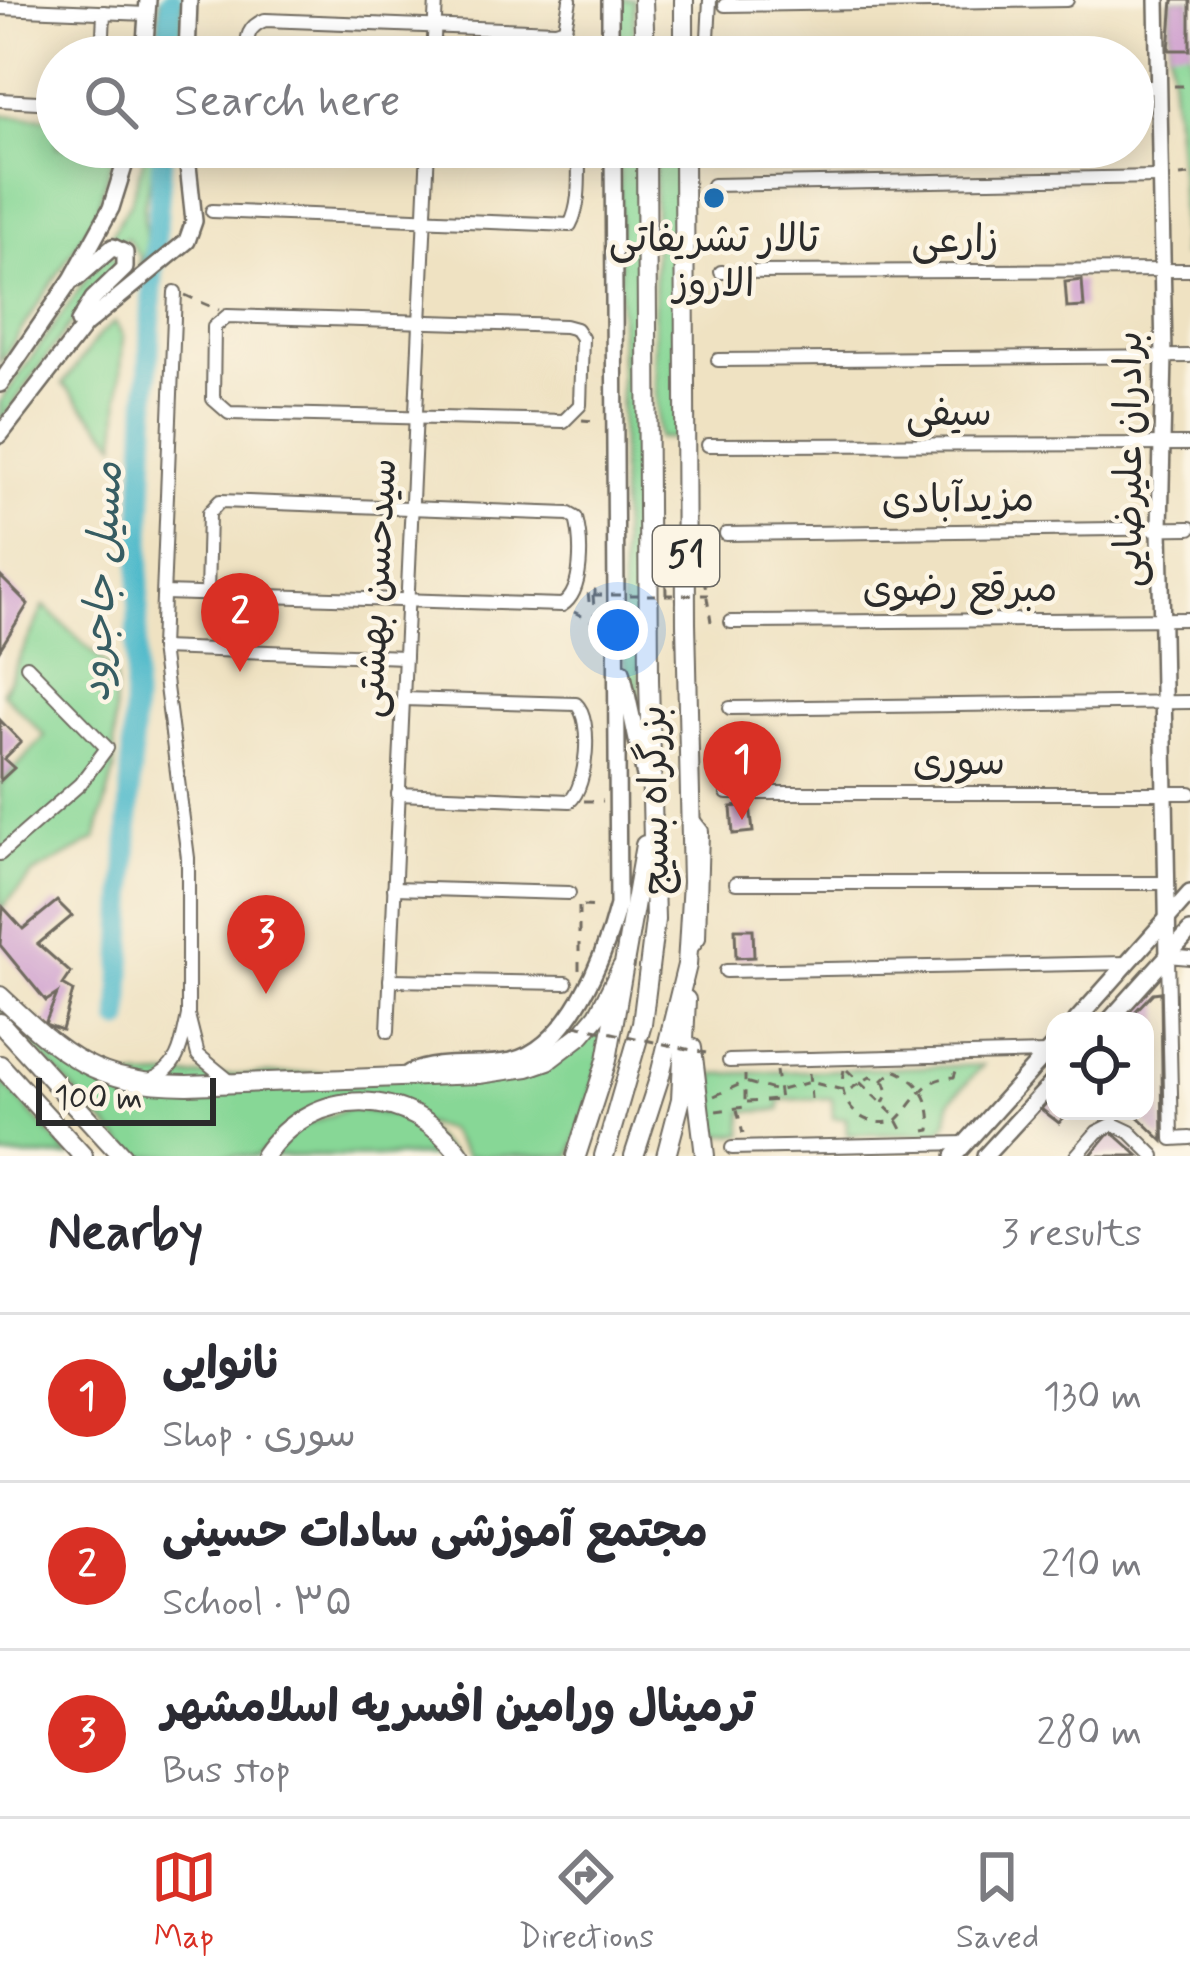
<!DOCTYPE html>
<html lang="en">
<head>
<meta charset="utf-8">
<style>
	body { margin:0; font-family:Mynerve,"Playpen Sans Arabic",sans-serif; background:#f7f7f7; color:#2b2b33 }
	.controls { position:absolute; right:36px; bottom:36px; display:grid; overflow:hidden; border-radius:24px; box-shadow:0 6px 30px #0003 }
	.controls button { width:108px; height:108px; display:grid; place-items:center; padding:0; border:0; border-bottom:3px solid #e1e1e2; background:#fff; color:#2b2b33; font:60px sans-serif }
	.scale { position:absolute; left:36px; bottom:30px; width:180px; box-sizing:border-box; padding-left:12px; border:6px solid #2b2b2b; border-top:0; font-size:33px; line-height:42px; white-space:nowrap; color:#2b2b2b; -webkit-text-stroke:9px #fcf5e5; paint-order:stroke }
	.you { position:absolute; left:618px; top:630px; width:42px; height:42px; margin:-30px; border:9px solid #fff; border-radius:50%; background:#1a73e8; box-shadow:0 0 0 18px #1a73e833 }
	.badge { display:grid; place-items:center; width:78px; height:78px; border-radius:50%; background:#d93025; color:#fff; font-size:39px; font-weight:700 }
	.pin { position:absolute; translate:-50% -99px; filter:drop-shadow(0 3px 6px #0008) }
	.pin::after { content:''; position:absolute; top:63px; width:42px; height:36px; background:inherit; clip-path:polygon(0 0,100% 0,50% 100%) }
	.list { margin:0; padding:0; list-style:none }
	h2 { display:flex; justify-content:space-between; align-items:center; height:156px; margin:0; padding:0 48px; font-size:51px }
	h2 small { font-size:39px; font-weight:400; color:#7c7c81 }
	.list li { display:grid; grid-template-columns:78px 1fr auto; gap:36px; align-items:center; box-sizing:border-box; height:168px; padding:0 48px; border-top:3px solid #e1e1e2 }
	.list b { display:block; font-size:45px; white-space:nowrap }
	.list p { margin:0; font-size:39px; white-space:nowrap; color:#7c7c81 }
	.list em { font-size:39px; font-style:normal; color:#7c7c81 }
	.icon { flex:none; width:66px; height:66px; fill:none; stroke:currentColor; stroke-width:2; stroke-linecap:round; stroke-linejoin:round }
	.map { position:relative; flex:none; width:1190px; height:1156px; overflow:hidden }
	.search { position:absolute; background:#fff; box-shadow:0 6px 30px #0003; left:36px; right:36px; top:36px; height:132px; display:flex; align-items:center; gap:30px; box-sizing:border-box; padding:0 42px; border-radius:66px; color:#7c7c81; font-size:45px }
	.sheet { height:660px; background:#fff }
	nav { display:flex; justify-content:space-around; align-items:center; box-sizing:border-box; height:168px; border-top:3px solid #e1e1e2; background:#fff; font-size:33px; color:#7c7c81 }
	nav a { display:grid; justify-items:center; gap:6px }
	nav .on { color:#d93025 }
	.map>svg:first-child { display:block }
	.green { fill:#87d796; stroke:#598160; stroke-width:3 }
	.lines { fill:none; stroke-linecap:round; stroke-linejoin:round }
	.river { stroke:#4db9ca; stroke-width:21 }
	.building { fill:#cd9dce }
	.minor-casing { stroke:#706b60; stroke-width:16 }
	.major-casing { stroke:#706b60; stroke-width:20 }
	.highway-casing { stroke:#706b60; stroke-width:22 }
	.path { stroke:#706b60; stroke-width:3; stroke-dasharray:9 9; stroke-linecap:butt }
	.minor { stroke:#fff; stroke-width:12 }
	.major { stroke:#fff; stroke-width:15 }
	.highway { stroke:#fff; stroke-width:18 }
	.path-bridge { stroke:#706b60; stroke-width:3; stroke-dasharray:9 9; stroke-linecap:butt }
	.poi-dot { fill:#1f6fb2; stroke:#fcf5e5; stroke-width:4.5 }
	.labels { text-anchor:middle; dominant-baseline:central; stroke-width:9; stroke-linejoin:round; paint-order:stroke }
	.shield { fill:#fcf5e5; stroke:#6a6863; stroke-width:3 }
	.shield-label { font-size:36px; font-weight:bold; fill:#2b2b2b }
	.poi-label { font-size:39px; fill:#2b2b2b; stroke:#fcf5e5 }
	.street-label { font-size:39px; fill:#2b2b2b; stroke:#fcf5e5 }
	.water-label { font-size:42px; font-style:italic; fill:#375d63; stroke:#fcf5e5 }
</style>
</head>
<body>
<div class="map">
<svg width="1190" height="1156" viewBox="0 0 1190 1156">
	<rect width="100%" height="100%" fill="#fcf5e5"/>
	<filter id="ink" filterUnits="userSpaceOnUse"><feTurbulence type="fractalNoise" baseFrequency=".00833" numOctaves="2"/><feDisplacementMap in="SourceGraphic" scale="24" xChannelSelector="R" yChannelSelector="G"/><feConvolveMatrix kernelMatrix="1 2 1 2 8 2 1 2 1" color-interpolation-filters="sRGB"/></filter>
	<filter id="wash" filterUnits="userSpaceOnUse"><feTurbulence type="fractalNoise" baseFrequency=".004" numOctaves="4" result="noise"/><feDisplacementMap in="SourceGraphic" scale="48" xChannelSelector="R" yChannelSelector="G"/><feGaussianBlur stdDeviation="2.7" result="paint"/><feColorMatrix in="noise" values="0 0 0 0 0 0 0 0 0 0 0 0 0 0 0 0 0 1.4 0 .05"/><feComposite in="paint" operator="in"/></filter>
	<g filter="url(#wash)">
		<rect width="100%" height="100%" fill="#efe2c2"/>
		<g class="green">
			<polygon points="160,0 183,0 184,57 157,57"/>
			<polygon points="616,0 634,0 635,57 619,57"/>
			<polygon points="1171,0 1190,0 1190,255 1182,255 1180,176 1169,50"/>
			<polygon points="0,115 57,119 57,147 116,147 94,218 0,363"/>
			<path d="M147,147H157C155,168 146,187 144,208C143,231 153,247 138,268L140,257L127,238L106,244L131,201Z"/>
			<polygon points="619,147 637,147 640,734 622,652"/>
			<polygon points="655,147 676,147 678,438 658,438 654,355"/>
			<polygon points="110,254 120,263 84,305 0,422 0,403 91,272"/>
			<polygon points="115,322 123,336 117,443 63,384 100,334"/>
			<polygon points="44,606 115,673 114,771 96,839 33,874 0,910 0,785 45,736 3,693"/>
			<polygon points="616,991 592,1094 571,1156 467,1156 447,1130 336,1098 256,1156 135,1156 0,1010 0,1005 100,1079 546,1066"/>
			<polygon points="983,1065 950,1101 947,1123 939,1133 847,1135 846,1118 833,1118 832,1098 780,1100 780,1110 743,1112 743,1134 717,1135 714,1074"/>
			<polygon points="0,1079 70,1156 0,1156"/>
			<polygon points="349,1108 412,1118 453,1156 271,1156 296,1129"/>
		</g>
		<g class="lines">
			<g class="river">
				<polyline points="169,57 171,0"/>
				<polyline points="120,1020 152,292 163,147"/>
			</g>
		</g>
		<g id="blocks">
			<g class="building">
				<polygon points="1173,0 1190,0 1190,50 1169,50"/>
				<polygon points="1082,280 1084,307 1067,308 1065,282"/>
				<polygon points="0,576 28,604 0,649"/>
				<polygon points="0,720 21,742 4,759 14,768 0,781"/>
				<polygon points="750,805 753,832 733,834 731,807"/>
				<polygon points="57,901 72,916 38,944 71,973 63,985 73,991 62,1030 45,1024 57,994 46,1001 0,945 3,907 23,929"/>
				<polygon points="735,929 753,929 754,957 736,958"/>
				<polygon points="1161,992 1163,1141 1132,1111 1145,1111 1145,1021 1126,1021 1153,993"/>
				<polygon points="1055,1093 1055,1111 1069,1111 1059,1123 1041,1109"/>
				<polygon points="1111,1131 1139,1156 1090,1156"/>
			</g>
		</g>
	</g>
	<g filter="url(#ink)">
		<use href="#blocks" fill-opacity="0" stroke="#706b60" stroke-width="3"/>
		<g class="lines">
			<g class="minor-casing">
				<g id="minor">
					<polyline points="725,5 1067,0"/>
					<polyline points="0,8 147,14"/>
					<polyline points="102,57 104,12"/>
					<path d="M246,57C247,39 246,27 265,20L556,31L565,28L570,0"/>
					<polyline points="433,57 436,0"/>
					<polyline points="707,57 710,0"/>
					<polyline points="1133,87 1160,87"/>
					<polyline points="0,100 57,103"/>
					<polyline points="713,185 1159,177"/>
					<path d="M212,211L570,225C582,203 578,172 579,147"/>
					<polyline points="721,272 1190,270"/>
					<polyline points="175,292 161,648 188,858 188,1015"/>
					<polygon points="227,316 565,326 576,329 582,338 580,405 564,421 229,413 213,399 214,327"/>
					<polyline points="718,360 1190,356"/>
					<polyline points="708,445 1190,444"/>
					<polyline points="726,534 1190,528"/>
					<path d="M164,593L562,605C584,592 582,541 576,518L569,514L220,501L209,513L207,594"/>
					<polyline points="731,622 1190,619"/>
					<polyline points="161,648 405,657"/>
					<polyline points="730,708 1190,702"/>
					<polyline points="727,793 1190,793"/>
					<path d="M398,794L570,801C587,786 593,719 576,704L403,699"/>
					<polyline points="0,854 80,784 107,748 27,666"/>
					<polyline points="736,883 1166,883"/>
					<polyline points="394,888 569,893"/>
					<polyline points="689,951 699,938 702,831 691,817"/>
					<polyline points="1190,958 1168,956 1172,1139 1190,1138"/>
					<polyline points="726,971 1128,963"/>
					<polyline points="390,980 566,983"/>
					<polyline points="388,1031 428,147"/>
					<polyline points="729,1061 1047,1053"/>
					<path d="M150,1080C180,1069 182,1043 188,1015L198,1055L232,1083"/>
					<polyline points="732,1148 966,1143"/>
					<polyline points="1076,1156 1097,1132 1113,1124 1130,1132 1154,1156"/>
				</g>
			</g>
			<g class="major-casing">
				<g id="major">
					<polyline points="610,0 610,57"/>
					<polyline points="1157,0 1164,356 1160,528 1168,956"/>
					<polyline points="144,57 148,0"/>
					<polyline points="187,57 189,0"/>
					<polyline points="76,279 113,247 125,253 125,268 93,299 79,322"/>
					<polyline points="0,384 72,279 111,208 130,147"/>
					<polyline points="0,435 85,325 187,241 194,221 186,147"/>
					<polyline points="622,671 645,777"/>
					<polyline points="1076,1021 1190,893"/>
					<polyline points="1109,1021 1190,931"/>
					<path d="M409,1073C442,1059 476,1068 511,1061C569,1048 605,956 618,905L613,147"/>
					<polyline points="954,1156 1055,1044"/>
					<polyline points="985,1156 1055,1080"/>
				</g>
			</g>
			<g class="highway-casing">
				<g id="highway">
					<polyline points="643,0 645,57"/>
					<polyline points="684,0 684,57"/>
					<path d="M0,996C64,1056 95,1084 187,1085L479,1074L528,1067L548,1060L582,1034L598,1015L622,967"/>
					<polyline points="0,1023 122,1156"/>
					<polyline points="692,1048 705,1156"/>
					<polyline points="0,1065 83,1156"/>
					<path d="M264,1156C313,1083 412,1086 461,1156"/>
					<polyline points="576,1156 607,1060 645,845"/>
					<polyline points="604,1156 642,1024 655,920 649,679 646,147"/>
					<polyline points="634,1156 659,1079 687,965 692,882 686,623 684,147"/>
					<polyline points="666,1156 681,1099 686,1000"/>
				</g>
			</g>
			<g class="path">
				<polyline points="1174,86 1190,86"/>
				<polyline points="1180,176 1190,175"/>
				<polyline points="185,295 219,310"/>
				<polyline points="582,420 595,421"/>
				<polyline points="665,549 666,595"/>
				<polyline points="704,579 711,622"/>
				<polyline points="593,595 595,623"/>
				<polyline points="589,602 588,590 595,590 595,594"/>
				<polyline points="574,612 595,623 603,621"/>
				<polyline points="584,801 603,801"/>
				<polyline points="583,906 599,907"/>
				<polyline points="579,970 579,902"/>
				<path d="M844,1070C835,1105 864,1131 897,1120C918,1100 921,1078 954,1077L958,1065"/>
				<polyline points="847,1070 895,1116 904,1133"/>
				<polyline points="809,1073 811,1099"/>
				<path d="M882,1081L894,1070C921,1080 933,1102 930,1130L925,1131"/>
				<polyline points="714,1096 745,1082 777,1091 810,1082 847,1091 870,1077 885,1083 888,1092 883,1103"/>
				<polyline points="747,1102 780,1100 776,1071"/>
				<polyline points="737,1110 743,1134"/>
				<polyline points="716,1111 745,1107 745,1075"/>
			</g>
			<use href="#minor" class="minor"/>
			<use href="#major" class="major"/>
			<use href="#highway" class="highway"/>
			<g class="path-bridge">
				<polyline points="593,595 708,595"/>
				<polyline points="575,1025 706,1053"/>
			</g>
		</g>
	</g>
	<circle class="poi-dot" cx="714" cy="198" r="12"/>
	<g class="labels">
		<rect class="shield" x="653" y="526" width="66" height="60" rx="9"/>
		<g class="shield-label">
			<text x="686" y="556">51</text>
		</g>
		<g class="poi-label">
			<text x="714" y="240">تالار تشریفاتی<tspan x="714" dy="45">الاروز</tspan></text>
		</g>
		<g class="street-label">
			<text x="955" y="241">زارعی</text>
			<text x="949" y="414">سیفی</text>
			<text transform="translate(1130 459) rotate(-90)">برادران علیرضایی</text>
			<text transform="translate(958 501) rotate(-1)">مزیدآبادی</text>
			<text transform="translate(378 588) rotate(-87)">سیدحسن بهشتی</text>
			<text x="960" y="590">مبرقع رضوی</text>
			<text x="959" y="763">سوری</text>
			<text transform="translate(656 800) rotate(-91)">بزرگراه بسیج</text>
		</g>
		<g class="water-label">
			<text transform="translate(103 582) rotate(-87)">مسیل جاجرود</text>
		</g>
	</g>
</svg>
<div class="controls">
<button><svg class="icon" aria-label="locate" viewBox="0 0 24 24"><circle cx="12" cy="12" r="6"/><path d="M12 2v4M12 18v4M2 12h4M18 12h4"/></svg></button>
</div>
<div class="scale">100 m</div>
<div class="you"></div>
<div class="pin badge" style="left:742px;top:820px">1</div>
<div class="pin badge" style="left:240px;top:672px">2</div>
<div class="pin badge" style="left:266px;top:994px">3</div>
<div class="search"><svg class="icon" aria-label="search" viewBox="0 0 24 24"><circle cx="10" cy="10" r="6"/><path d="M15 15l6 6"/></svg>Search here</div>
</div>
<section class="sheet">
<h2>Nearby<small>3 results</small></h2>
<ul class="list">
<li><span class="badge">1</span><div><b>نانوایی</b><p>Shop · سوری</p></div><em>130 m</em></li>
<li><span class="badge">2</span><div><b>مجتمع آموزشی سادات حسینی</b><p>School · ۳۵</p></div><em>210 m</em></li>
<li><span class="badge">3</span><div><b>ترمینال ورامین افسریه اسلامشهر</b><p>Bus stop</p></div><em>280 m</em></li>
</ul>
</section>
<nav>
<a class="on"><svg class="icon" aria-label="map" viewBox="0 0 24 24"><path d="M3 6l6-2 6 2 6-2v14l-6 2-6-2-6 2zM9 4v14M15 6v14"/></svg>Map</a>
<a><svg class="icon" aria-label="directions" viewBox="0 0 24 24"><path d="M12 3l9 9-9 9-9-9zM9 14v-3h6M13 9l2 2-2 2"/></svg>Directions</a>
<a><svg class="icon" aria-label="saved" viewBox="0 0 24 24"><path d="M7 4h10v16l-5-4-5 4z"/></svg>Saved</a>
</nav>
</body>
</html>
